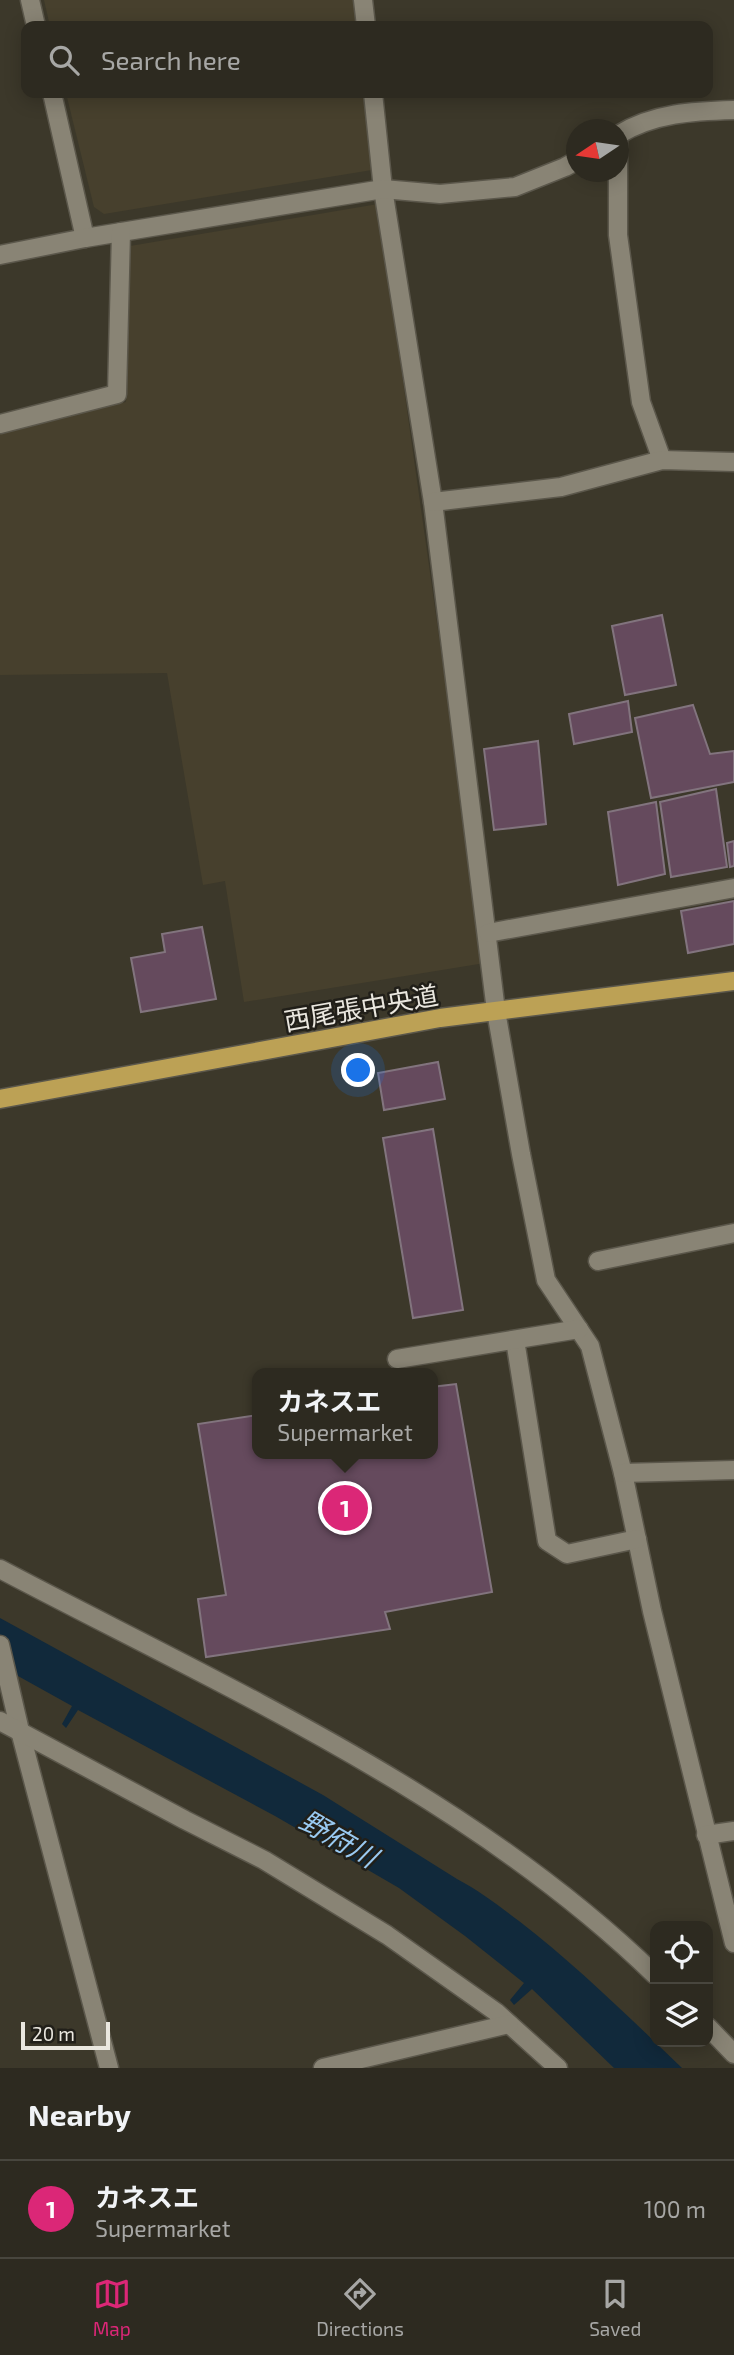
<!DOCTYPE html>
<html lang="en">
<head>
<meta charset="utf-8">
<style>
	body { margin:0; font-family:"Exo 2","Noto Sans JP",sans-serif; background:#353229; color:#f1f3f6 }
	.controls { position:absolute; right:21px; bottom:21px; display:grid; overflow:hidden; border-radius:14px; box-shadow:0 4px 18px #0003 }
	.controls button { width:63px; height:63px; display:grid; place-items:center; padding:0; border:0; border-bottom:2px solid #48463e; background:#2d2a20; color:#f1f3f6; font:35px sans-serif }
	.compass { position:absolute; left:566px; top:119px; width:63px; height:63px; border-radius:50%; background:#2d2a20; box-shadow:0 4px 18px #0003; rotate:257deg }
	.scale { position:absolute; left:21px; bottom:18px; width:89px; box-sizing:border-box; padding-left:7px; border:4px solid #eae7df; border-top:0; font-size:19px; line-height:24px; white-space:nowrap; color:#eae7df; -webkit-text-stroke:5px #211f19; paint-order:stroke }
	.you { position:absolute; left:359px; top:1071px; width:24px; height:24px; margin:-18px; border:5px solid #fff; border-radius:50%; background:#1a73e8; box-shadow:0 0 0 10px #1a73e833 }
	.badge { display:grid; place-items:center; width:46px; height:46px; border-radius:50%; background:#db2777; color:#fff; font-size:23px; font-weight:700 }
	.pin { position:absolute; translate:-50% -50%; border:4px solid #fff; box-shadow:0 2px 7px #0006 }
	.popup { position:absolute; left:252px; top:1368px; width:186px; height:91px; box-sizing:border-box; display:grid; place-content:center; border-radius:14px; background:#2d2a20; filter:drop-shadow(0 2px 5px #0005); font-size:23px; white-space:nowrap; color:#a7a7a5 }
	.popup b { font-size:26px; color:#f1f3f6 }
	.popup::after { content:''; position:absolute; left:50%; top:100%; margin-left:-14px; border:14px solid transparent; border-top-color:#2d2a20 }
	.list { margin:0; padding:0; list-style:none }
	h2 { display:flex; justify-content:space-between; align-items:center; height:91px; margin:0; padding:0 28px; font-size:30px }
	h2 small { font-size:23px; font-weight:400; color:#a7a7a5 }
	.list li { display:grid; grid-template-columns:46px 1fr auto; gap:21px; align-items:center; box-sizing:border-box; height:98px; padding:0 28px; border-top:2px solid #48463e }
	.list b { display:block; font-size:26px; white-space:nowrap }
	.list p { margin:0; font-size:23px; white-space:nowrap; color:#a7a7a5 }
	.list em { font-size:23px; font-style:normal; color:#a7a7a5 }
	.icon { flex:none; width:38px; height:38px; fill:none; stroke:currentColor; stroke-width:2; stroke-linecap:round; stroke-linejoin:round }
	.map { position:relative; flex:none; width:734px; height:2068px; overflow:hidden }
	.search { position:absolute; background:#2d2a20; box-shadow:0 4px 18px #0003; left:21px; right:21px; top:21px; height:77px; display:flex; align-items:center; gap:18px; box-sizing:border-box; padding:0 24px; border-radius:14px; color:#a7a7a5; font-size:26px }
	.sheet { height:189px; background:#2d2a20 }
	nav { display:flex; justify-content:space-around; align-items:center; box-sizing:border-box; height:98px; border-top:2px solid #48463e; background:#2d2a20; font-size:19px; color:#a7a7a5 }
	nav a { display:grid; justify-items:center; gap:4px }
	nav .on { color:#db2777 }
	.map>svg:first-child { display:block }
	.built { fill:#47402d }
	.water { fill:#11293b }
	.building { fill:#654a5d; stroke:#82747e; stroke-width:2 }
	.lines { fill:none; stroke-linecap:round; stroke-linejoin:round }
	.minor-casing { stroke:#5b574b; stroke-width:21 }
	.major-casing { stroke:#5b574b; stroke-width:21 }
	.minor { stroke:#898475; stroke-width:18 }
	.major { stroke:#bca155; stroke-width:18 }
	.labels { text-anchor:middle; dominant-baseline:central; stroke-width:5; stroke-linejoin:round; paint-order:stroke }
	.street-label { font-size:26px; fill:#eae7df; stroke:#211f19 }
	.water-label { font-size:28px; font-style:italic; fill:#99c9f1; stroke:#211f19 }
</style>
</head>
<body>
<div class="map">
<svg width="734" height="2068" viewBox="0 0 734 2068">
	<rect width="100%" height="100%" fill="#3c382a"/>
	<g class="built">
		<polygon points="44,0 355,0 357,26 50,26"/>
		<polygon points="66,93 364,93 372,170 104,214 94,207"/>
		<polygon points="378,204 485,963 244,1002 225,881 203,885 167,673 0,675 0,430 126,402 130,246"/>
	</g>
	<path class="water" d="M0,1618L323,1795L457,1879C480,1891 499,1906 519,1921C577,1966 629,2017 682,2068H614L532,1989L514,2005L510,2000L524,1983L465,1936L399,1888L275,1816L78,1710L66,1728L62,1724L72,1706L0,1666Z"/>
	<g class="building">
		<polygon points="662,615 676,685 625,695 612,626"/>
		<polygon points="628,701 632,732 574,744 569,714"/>
		<polygon points="693,705 710,754 734,751 734,782 651,798 635,718"/>
		<polygon points="538,741 546,824 494,830 484,749"/>
		<polygon points="716,789 727,867 671,877 660,802"/>
		<polygon points="656,802 665,874 618,885 608,812"/>
		<polygon points="734,841 734,866 730,867 727,843"/>
		<polygon points="734,901 734,944 688,953 681,911"/>
		<polygon points="202,927 216,999 141,1012 131,958 165,952 162,934"/>
		<polygon points="438,1062 445,1099 384,1110 378,1073"/>
		<polygon points="433,1129 463,1310 413,1318 383,1138"/>
		<polygon points="456,1384 492,1592 385,1612 390,1629 206,1657 198,1599 226,1595 198,1424 258,1415 258,1454 432,1454 432,1387"/>
	</g>
	<g class="lines">
		<g class="minor-casing">
			<g id="minor">
				<polyline points="30,0 36,26"/>
				<polyline points="363,0 366,26"/>
				<polyline points="52,93 85,238"/>
				<polyline points="373,93 383,189 433,502 496,1011 521,1154 546,1280 590,1346 623,1473 652,1611 734,1943"/>
				<path d="M618,135C653,113 694,111 734,110"/>
				<polyline points="618,137 618,235 641,402 662,460"/>
				<polyline points="0,255 85,238 383,189 440,194 515,187 565,167 576,161"/>
				<polyline points="0,424 117,394 121,232"/>
				<polyline points="433,502 561,487 662,460 734,462"/>
				<polyline points="488,933 734,888"/>
				<polyline points="598,1261 734,1233"/>
				<polyline points="515,1340 547,1541 567,1554 637,1539"/>
				<polyline points="397,1359 579,1329"/>
				<polyline points="623,1473 734,1470"/>
				<path d="M0,1569C226,1688 470,1795 655,1975"/>
				<polyline points="0,1645 20,1731 109,2068"/>
				<polyline points="0,1721 185,1820 264,1860 387,1935 496,2012 558,2068"/>
				<polyline points="706,1835 734,1831"/>
				<polyline points="708,2027 734,2054"/>
				<polyline points="323,2068 509,2024"/>
			</g>
		</g>
		<g class="major-casing">
			<polyline id="major" points="0,1099 440,1018 734,981"/>
		</g>
		<use href="#minor" class="minor"/>
		<use href="#major" class="major"/>
	</g>
	<g class="labels">
		<g class="street-label">
			<text transform="translate(361 1007) rotate(-10)">西尾張中央道</text>
		</g>
		<g class="water-label">
			<text transform="translate(339 1838) rotate(30)">野府川</text>
		</g>
	</g>
</svg>
<div class="controls">
<button><svg class="icon" aria-label="locate" viewBox="0 0 24 24"><circle cx="12" cy="12" r="6"/><path d="M12 2v4M12 18v4M2 12h4M18 12h4"/></svg></button>
<button><svg class="icon" aria-label="layers" viewBox="0 0 24 24"><path d="M12 4l9 5-9 5-9-5zM3 14l9 5 9-5"/></svg></button>
</div>
<svg class="compass" viewBox="-18 -18 36 36"><path d="M0-13l5 13h-10z" fill="#e53935"/><path d="M0 13l5-13h-10z" fill="#a7a7a5"/></svg>
<div class="scale">20 m</div>
<div class="you"></div>
<div class="pin badge" style="left:345px;top:1508px">1</div>
<div class="popup"><b>カネスエ</b>Supermarket</div>
<div class="search"><svg class="icon" aria-label="search" viewBox="0 0 24 24"><circle cx="10" cy="10" r="6"/><path d="M15 15l6 6"/></svg>Search here</div>
</div>
<section class="sheet">
<h2>Nearby<small></small></h2>
<ul class="list">
<li><span class="badge">1</span><div><b>カネスエ</b><p>Supermarket</p></div><em>100 m</em></li>
</ul>
</section>
<nav>
<a class="on"><svg class="icon" aria-label="map" viewBox="0 0 24 24"><path d="M3 6l6-2 6 2 6-2v14l-6 2-6-2-6 2zM9 4v14M15 6v14"/></svg>Map</a>
<a><svg class="icon" aria-label="directions" viewBox="0 0 24 24"><path d="M12 3l9 9-9 9-9-9zM9 14v-3h6M13 9l2 2-2 2"/></svg>Directions</a>
<a><svg class="icon" aria-label="saved" viewBox="0 0 24 24"><path d="M7 4h10v16l-5-4-5 4z"/></svg>Saved</a>
</nav>
</body>
</html>
